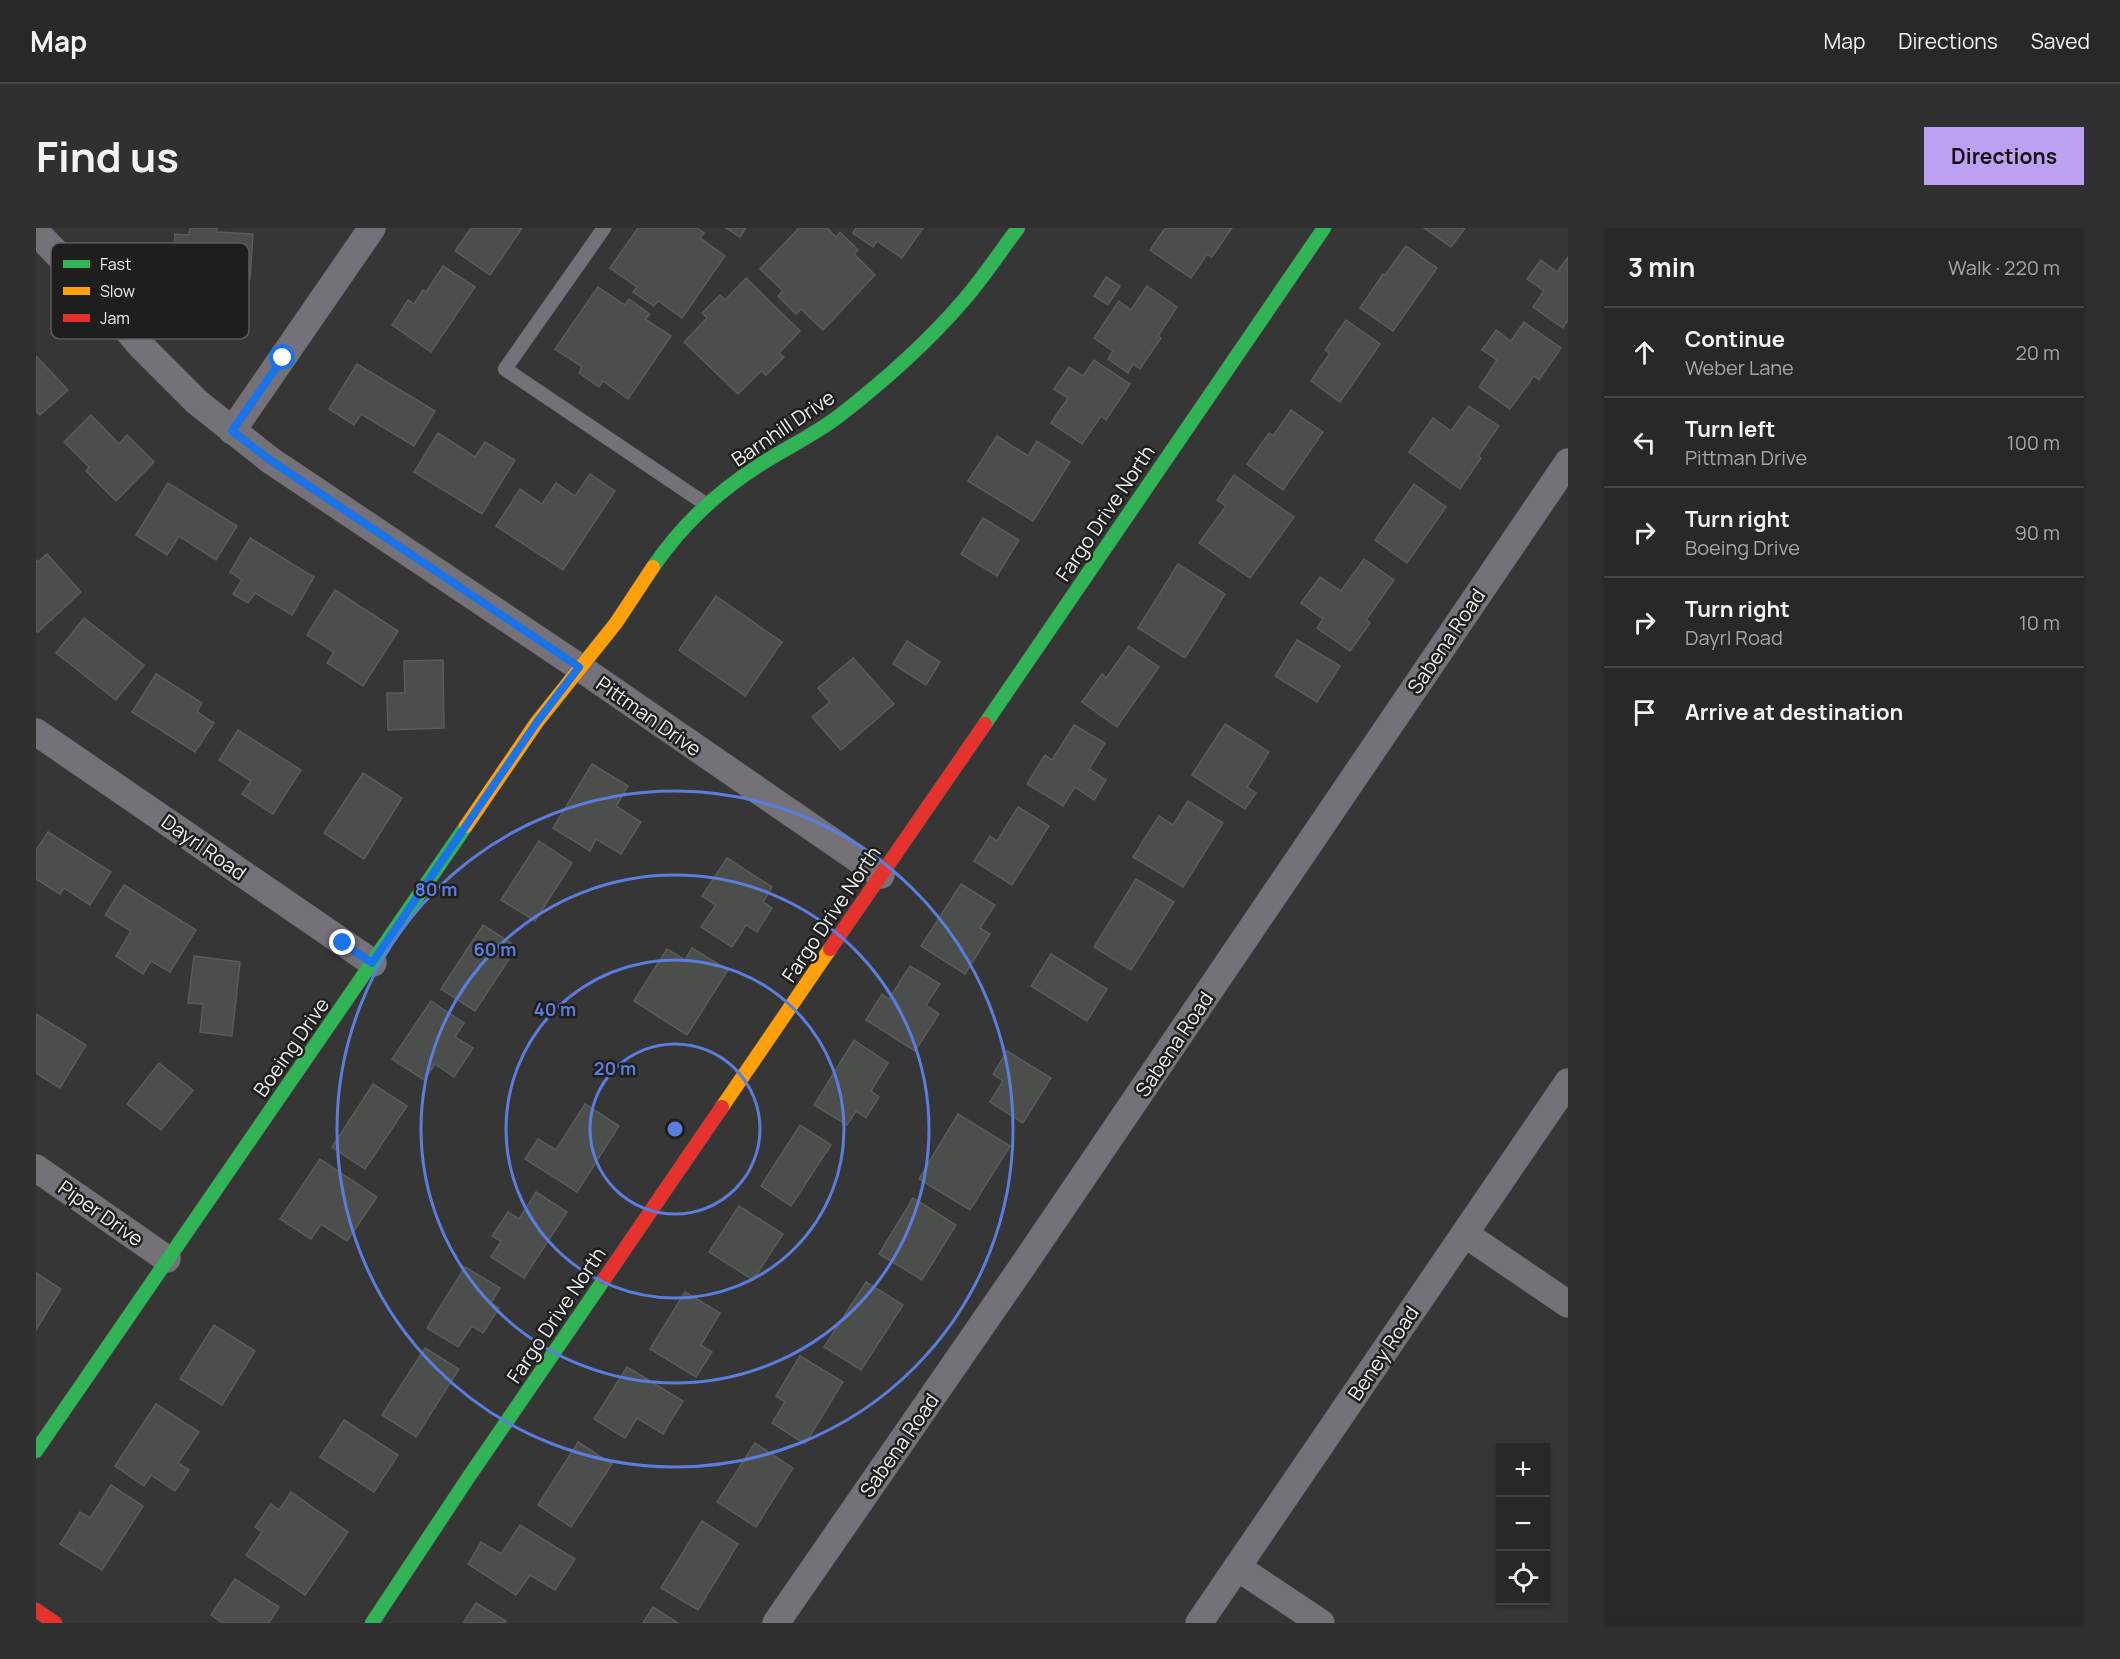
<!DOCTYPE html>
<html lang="en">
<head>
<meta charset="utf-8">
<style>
	body { margin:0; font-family:Manrope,sans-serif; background:#303030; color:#f1f3f6 }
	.controls { position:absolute; right:18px; bottom:18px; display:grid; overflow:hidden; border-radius:0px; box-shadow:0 2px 4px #0004 }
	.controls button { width:54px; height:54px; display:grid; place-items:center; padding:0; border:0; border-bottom:2px solid #444445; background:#282828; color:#f1f3f6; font:30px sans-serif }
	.stop { position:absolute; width:18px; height:18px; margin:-14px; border:4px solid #1a73e8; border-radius:50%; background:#fff }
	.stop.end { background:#1a73e8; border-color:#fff; box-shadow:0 2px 6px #0008 }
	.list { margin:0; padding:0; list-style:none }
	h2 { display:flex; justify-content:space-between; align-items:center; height:78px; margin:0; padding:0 24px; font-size:26px }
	h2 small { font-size:20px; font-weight:400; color:#a5a6a8 }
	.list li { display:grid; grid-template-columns:39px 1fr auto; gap:18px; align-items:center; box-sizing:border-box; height:90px; padding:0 24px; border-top:2px solid #444445 }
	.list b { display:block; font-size:22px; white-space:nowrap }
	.list p { margin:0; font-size:20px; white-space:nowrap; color:#a5a6a8 }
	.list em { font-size:20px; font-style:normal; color:#a5a6a8 }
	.icon { flex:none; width:33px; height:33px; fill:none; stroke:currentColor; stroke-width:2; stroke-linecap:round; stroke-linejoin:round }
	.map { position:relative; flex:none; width:1532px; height:1395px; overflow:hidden; border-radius:0px }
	header { display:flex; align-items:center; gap:36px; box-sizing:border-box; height:84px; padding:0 30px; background:#282828; border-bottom:2px solid #444445 }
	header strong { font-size:28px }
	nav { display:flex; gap:33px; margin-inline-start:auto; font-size:21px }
	.intro { display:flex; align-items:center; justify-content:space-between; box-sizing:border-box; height:144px; padding:0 36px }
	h1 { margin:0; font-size:42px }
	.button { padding:15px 27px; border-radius:0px; background:#bca0f2; color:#111; font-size:21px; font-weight:700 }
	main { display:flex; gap:36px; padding:0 36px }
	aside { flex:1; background:#282828; border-radius:0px; box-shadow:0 2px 4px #0004 }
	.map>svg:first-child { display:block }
	.building { fill:#4c4e4c; stroke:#5a5b5a; stroke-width:1.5 }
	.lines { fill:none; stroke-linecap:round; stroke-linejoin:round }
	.lane-casing { stroke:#525452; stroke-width:15 }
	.street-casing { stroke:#525452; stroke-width:28 }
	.fast-casing { stroke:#525452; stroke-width:15 }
	.slow-casing { stroke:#525452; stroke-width:15 }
	.jam-casing { stroke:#525452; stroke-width:15 }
	.lane { stroke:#757179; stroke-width:14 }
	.street { stroke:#757179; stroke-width:27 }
	.fast { stroke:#30b455; stroke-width:14 }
	.slow { stroke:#ff9f0a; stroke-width:14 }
	.jam { stroke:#e5322d; stroke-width:14 }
	.route { stroke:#1a73e8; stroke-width:8 }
	.ring { fill:none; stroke:#5b7ede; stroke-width:3 }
	.labels { text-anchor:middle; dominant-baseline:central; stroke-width:5; stroke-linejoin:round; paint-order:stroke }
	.street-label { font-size:20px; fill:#edefed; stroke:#1d1e1d }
	.key { fill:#1d1e1d; stroke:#5b5d5b; stroke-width:1.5 }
	.key-label { font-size:16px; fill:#edefed }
	.centre { fill:#5b7ede; stroke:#1d1e1d; stroke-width:3 }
	.ring-label { font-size:18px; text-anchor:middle; font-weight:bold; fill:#5b7ede; stroke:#1d1e1d; stroke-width:5; stroke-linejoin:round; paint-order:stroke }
</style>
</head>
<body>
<header>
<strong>Map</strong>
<nav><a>Map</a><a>Directions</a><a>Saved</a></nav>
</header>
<div class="intro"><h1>Find us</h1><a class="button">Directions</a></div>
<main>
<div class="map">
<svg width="1532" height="1395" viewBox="0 0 1532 1395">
	<rect width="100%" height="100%" fill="#353635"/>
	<g class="building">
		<polygon points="154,0 181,0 181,4 217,6 214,51 136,47 139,6 153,7"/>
		<polygon points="435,0 486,0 454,47 419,23"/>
		<polygon points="602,0 661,0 668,5 664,10 689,28 646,90 622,73 618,78 597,64 601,59 574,40"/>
		<polygon points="690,0 710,0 704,9"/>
		<polygon points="763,0 791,0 800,9 804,4 822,22 818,26 839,47 787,102 765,81 760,86 742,68 747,63 724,41"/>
		<polygon points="820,0 887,0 866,30 841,13 837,19 817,5"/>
		<polygon points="1129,0 1196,0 1176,29 1171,26 1155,50 1114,22"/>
		<polygon points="1388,0 1429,0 1415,19"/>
		<polygon points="1370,18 1401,40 1357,103 1324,80 1347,46 1349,47"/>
		<polygon points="1532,29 1532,92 1527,100 1497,79 1508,63 1491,51 1505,32 1521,44"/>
		<polygon points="407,38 439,59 395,124 356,97 372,72 378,76 387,62 390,64"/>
		<polygon points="1070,49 1084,58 1072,77 1058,68"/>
		<polygon points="710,50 764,103 743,125 748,129 730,147 725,143 702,166 648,114 671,90 666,85 684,67 689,72"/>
		<polygon points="1111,58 1141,79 1122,108 1125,110 1104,141 1097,136 1092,145 1072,131 1077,123 1058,110 1083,73 1095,82"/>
		<polygon points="562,59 589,77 593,71 614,86 609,91 635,108 592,171 567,153 563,159 543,145 546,139 519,121"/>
		<polygon points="1310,92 1344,116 1304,174 1275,153 1294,125 1289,122"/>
		<polygon points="1488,94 1525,120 1503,152 1498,148 1474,181 1443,159 1461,132 1446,122 1460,102 1475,113"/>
		<polygon points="0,128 32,162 4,187 0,183"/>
		<polygon points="1058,132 1094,156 1070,192 1065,188 1046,216 1015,195 1032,170 1018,161 1033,139 1047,148"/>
		<polygon points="321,136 399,183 378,218 325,186 318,197 293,181"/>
		<polygon points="1433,178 1463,198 1442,228 1445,230 1424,261 1373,224 1397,190 1415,203"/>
		<polygon points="1255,182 1287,204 1247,262 1211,236 1233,205 1237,208"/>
		<polygon points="55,187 83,216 91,207 118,234 80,273 50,243 53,239 28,214"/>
		<polygon points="402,205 439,229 449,214 479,232 446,286 378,244"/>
		<polygon points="961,208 992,228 1001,213 1034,234 997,293 932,253"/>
		<polygon points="554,246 579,263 527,342 460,298 484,261 506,276 520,255 539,268"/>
		<polygon points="1198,247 1258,289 1214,350 1163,315 1190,278 1181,272"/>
		<polygon points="132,255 201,298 180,332 143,308 131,327 100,307"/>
		<polygon points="1378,256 1410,279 1371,335 1339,312"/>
		<polygon points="947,290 983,312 961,348 925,326"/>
		<polygon points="214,310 278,349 256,387 219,365 212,375 197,366 206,352 194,344"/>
		<polygon points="11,326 45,364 2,404 0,403 0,332 2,334"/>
		<polygon points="1328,331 1358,352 1330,392 1334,395 1314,423 1281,400 1287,391 1265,375 1284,349 1305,363"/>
		<polygon points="1142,336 1189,366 1149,430 1102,400"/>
		<polygon points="299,362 362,403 327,458 291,435 298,424 271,407"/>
		<polygon points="680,368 746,414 709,468 643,422"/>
		<polygon points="48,390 108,437 80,472 20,425"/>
		<polygon points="1261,412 1304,438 1281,474 1239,448"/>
		<polygon points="871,413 904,434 890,457 857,436"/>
		<polygon points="1093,418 1123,439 1081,499 1046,474 1066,446 1070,450"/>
		<polygon points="817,430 858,476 805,522 776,489 794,474 782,460"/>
		<polygon points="407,432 408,500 352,502 351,465 369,465 368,433"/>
		<polygon points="120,446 166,475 161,484 178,495 159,524 96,484"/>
		<polygon points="1189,496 1233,524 1211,559 1220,565 1209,581 1156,547"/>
		<polygon points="1038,497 1069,515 1053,541 1070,552 1058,572 1039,559 1027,578 991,556 1009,527 1016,532"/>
		<polygon points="202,502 265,542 237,586 206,566 215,553 183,532"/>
		<polygon points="556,536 592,558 580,578 605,594 585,626 560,611 554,623 517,600"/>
		<polygon points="327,545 366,570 328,631 288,605"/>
		<polygon points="1152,573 1187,595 1147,659 1097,629 1123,588 1137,597"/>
		<polygon points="982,579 1013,598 976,657 938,633 954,608 961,613"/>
		<polygon points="12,604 75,644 54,677 28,660 24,666 0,651 0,622"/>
		<polygon points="503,613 536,635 499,693 465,672"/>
		<polygon points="691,630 736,659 727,674 736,680 721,704 710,697 696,719 665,699 680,677 666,668"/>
		<polygon points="1100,651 1138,674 1095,742 1058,719"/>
		<polygon points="925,656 959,677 944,700 954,706 929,746 885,718"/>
		<polygon points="88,657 160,702 134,744 115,733 107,746 80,728 95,703 69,687"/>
		<polygon points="447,697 481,719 439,783 405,761"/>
		<polygon points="656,720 692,742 651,807 598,773 631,721 649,732"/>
		<polygon points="1015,726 1071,761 1051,793 995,758"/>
		<polygon points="158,728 204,734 196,808 164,804 167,776 152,775"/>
		<polygon points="874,738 904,756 890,777 903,786 879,823 830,792 846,766 853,771"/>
		<polygon points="395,773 428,795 419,809 437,820 418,849 399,836 388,852 356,831"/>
		<polygon points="0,786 50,817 24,860 0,845"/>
		<polygon points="818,812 852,835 835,863 843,869 830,890 820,883 811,897 778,877"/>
		<polygon points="971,823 1015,850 987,895 954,874 967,853 957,846"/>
		<polygon points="123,835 157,862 125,902 91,876"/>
		<polygon points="337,856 371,878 329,941 296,919"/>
		<polygon points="549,876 583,898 541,964 489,931 502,911 520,922"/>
		<polygon points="922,886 974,918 934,982 883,951"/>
		<polygon points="764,897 795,917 755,978 725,958"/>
		<polygon points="284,931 341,969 311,1013 285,996 275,1011 244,991"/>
		<polygon points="500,964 531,984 488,1050 455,1029 465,1013 456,1008 472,984 483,991"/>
		<polygon points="877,970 920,997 886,1052 843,1026"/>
		<polygon points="703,978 747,1006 717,1052 673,1024"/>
		<polygon points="429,1039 464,1060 455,1075 463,1080 447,1105 436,1098 422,1119 391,1100"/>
		<polygon points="0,1045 25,1061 0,1102"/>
		<polygon points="830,1054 867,1077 825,1142 788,1119"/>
		<polygon points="649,1064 684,1085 665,1117 676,1124 660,1149 614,1121"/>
		<polygon points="178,1097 219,1123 186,1177 144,1151"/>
		<polygon points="389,1120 423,1141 380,1209 346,1187"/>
		<polygon points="764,1128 807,1154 769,1216 736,1195 749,1174 740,1168"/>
		<polygon points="591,1139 647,1173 627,1206 601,1190 589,1210 558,1191"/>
		<polygon points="120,1176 163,1204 142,1235 153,1242 139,1263 115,1247 108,1258 79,1238"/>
		<polygon points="308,1192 362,1227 338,1264 284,1229"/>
		<polygon points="542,1214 576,1236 535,1299 502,1277"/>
		<polygon points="719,1215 757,1240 720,1299 681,1274"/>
		<polygon points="75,1257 107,1278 66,1342 24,1316 44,1284 54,1290"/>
		<polygon points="255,1264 312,1304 269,1367 210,1327 226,1304 219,1299 235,1276 243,1282"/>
		<polygon points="666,1293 702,1316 662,1382 625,1360"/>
		<polygon points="484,1297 539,1331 519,1362 494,1347 480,1367 432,1336 445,1314 465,1326"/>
		<polygon points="199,1351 243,1379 233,1395 187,1395 175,1387"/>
		<polygon points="440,1375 470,1393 469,1395 427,1395"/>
		<polygon points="617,1379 642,1395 607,1395"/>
	</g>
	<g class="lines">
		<g class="lane-casing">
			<polyline id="lane" points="568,0 469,141 671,277"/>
		</g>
		<g class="street-casing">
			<g id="street">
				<polyline points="0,4 67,73 104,117 161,174 234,232 543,439 845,647"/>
				<polyline points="196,203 336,0"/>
				<polyline points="0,504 337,735"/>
				<polyline points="0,940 131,1031"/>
				<polyline points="1429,1006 1532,1076"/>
				<polyline points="1201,1339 1285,1395"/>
				<polyline points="740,1395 986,1039 1532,234"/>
				<polyline points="1163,1395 1532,854"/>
			</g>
		</g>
		<g class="fast-casing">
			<g id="fast">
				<path d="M617,339C646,297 679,266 722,238C748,221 778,207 803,188C848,153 890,116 927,73C947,50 964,24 982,0"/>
				<polyline points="949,496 1288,0"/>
				<polyline points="0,1223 430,598"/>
				<polyline points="336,1395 432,1250 569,1050"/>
			</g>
		</g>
		<g class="slow-casing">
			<g id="slow">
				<polyline points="430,598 501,494 580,395 617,339"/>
				<polyline points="686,879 794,721"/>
			</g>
		</g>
		<g class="jam-casing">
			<g id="jam">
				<polyline points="794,721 949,496"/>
				<polyline points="569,1050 686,879"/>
				<polyline points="0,1382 19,1395"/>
			</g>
		</g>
		<use href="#lane" class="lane"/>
		<use href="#street" class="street"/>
		<use href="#fast" class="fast"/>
		<use href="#slow" class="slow"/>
		<use href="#jam" class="jam"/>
	</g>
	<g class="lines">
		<polyline class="route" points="247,130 196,203 234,232 543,439 501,494 336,735 307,715"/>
	</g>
	<g class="ring">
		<circle cx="639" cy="901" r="85"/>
		<circle cx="639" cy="901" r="169"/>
		<circle cx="639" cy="901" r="254"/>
		<circle cx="639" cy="901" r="338"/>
	</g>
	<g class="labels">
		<g class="street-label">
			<text transform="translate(747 200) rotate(-34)">Barnhill Drive</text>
			<text transform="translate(1069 285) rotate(-56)">Fargo Drive North</text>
			<text transform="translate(1410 413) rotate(-56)">Sabena Road</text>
			<text transform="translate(613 488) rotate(35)">Pittman Drive</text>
			<text transform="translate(168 619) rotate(35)">Dayrl Road</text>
			<text transform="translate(795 686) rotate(-56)">Fargo Drive North</text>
			<text transform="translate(1138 816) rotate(-56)">Sabena Road</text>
			<text transform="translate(255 819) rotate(-55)">Boeing Drive</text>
			<text transform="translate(65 985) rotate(35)">Piper Drive</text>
			<text transform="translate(520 1087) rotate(-56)">Fargo Drive North</text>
			<text transform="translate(1347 1125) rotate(-56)">Beney Road</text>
			<text transform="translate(863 1217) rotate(-55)">Sabena Road</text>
		</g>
	</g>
	<rect x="15" y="15" width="198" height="96" rx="9" class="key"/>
	<rect x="27" y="32" width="27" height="8" fill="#30b455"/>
	<rect x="27" y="59" width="27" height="8" fill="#ff9f0a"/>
	<rect x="27" y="86" width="27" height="8" fill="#e5322d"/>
	<g class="key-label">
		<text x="64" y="42">Fast</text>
		<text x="64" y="69">Slow</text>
		<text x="64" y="96">Jam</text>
	</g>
	<circle cx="639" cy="901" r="9" class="centre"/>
	<g class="ring-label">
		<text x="400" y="668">80 m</text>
		<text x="459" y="728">60 m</text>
		<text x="519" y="788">40 m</text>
		<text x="579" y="847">20 m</text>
	</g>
</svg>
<div class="controls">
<button>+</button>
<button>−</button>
<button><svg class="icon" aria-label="locate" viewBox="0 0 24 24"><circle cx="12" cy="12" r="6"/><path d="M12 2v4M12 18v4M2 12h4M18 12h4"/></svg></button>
</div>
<div class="stop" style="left:247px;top:130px"></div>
<div class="stop end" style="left:307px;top:715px"></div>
</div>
<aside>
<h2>3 min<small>Walk · 220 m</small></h2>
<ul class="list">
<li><svg class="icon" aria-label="ahead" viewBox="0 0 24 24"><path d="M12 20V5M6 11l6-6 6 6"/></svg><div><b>Continue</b><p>Weber Lane</p></div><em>20 m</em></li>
<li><svg class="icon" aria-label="left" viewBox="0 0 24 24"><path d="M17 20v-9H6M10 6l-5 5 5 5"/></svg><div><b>Turn left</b><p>Pittman Drive</p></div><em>100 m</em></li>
<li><svg class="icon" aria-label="right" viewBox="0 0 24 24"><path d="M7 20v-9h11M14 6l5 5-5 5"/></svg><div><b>Turn right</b><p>Boeing Drive</p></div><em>90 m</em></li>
<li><svg class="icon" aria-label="right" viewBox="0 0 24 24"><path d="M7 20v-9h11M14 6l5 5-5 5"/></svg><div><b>Turn right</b><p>Dayrl Road</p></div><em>10 m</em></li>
<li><svg class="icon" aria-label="arrive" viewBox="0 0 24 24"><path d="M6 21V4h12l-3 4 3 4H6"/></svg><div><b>Arrive at destination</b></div></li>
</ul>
</aside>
</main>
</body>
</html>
